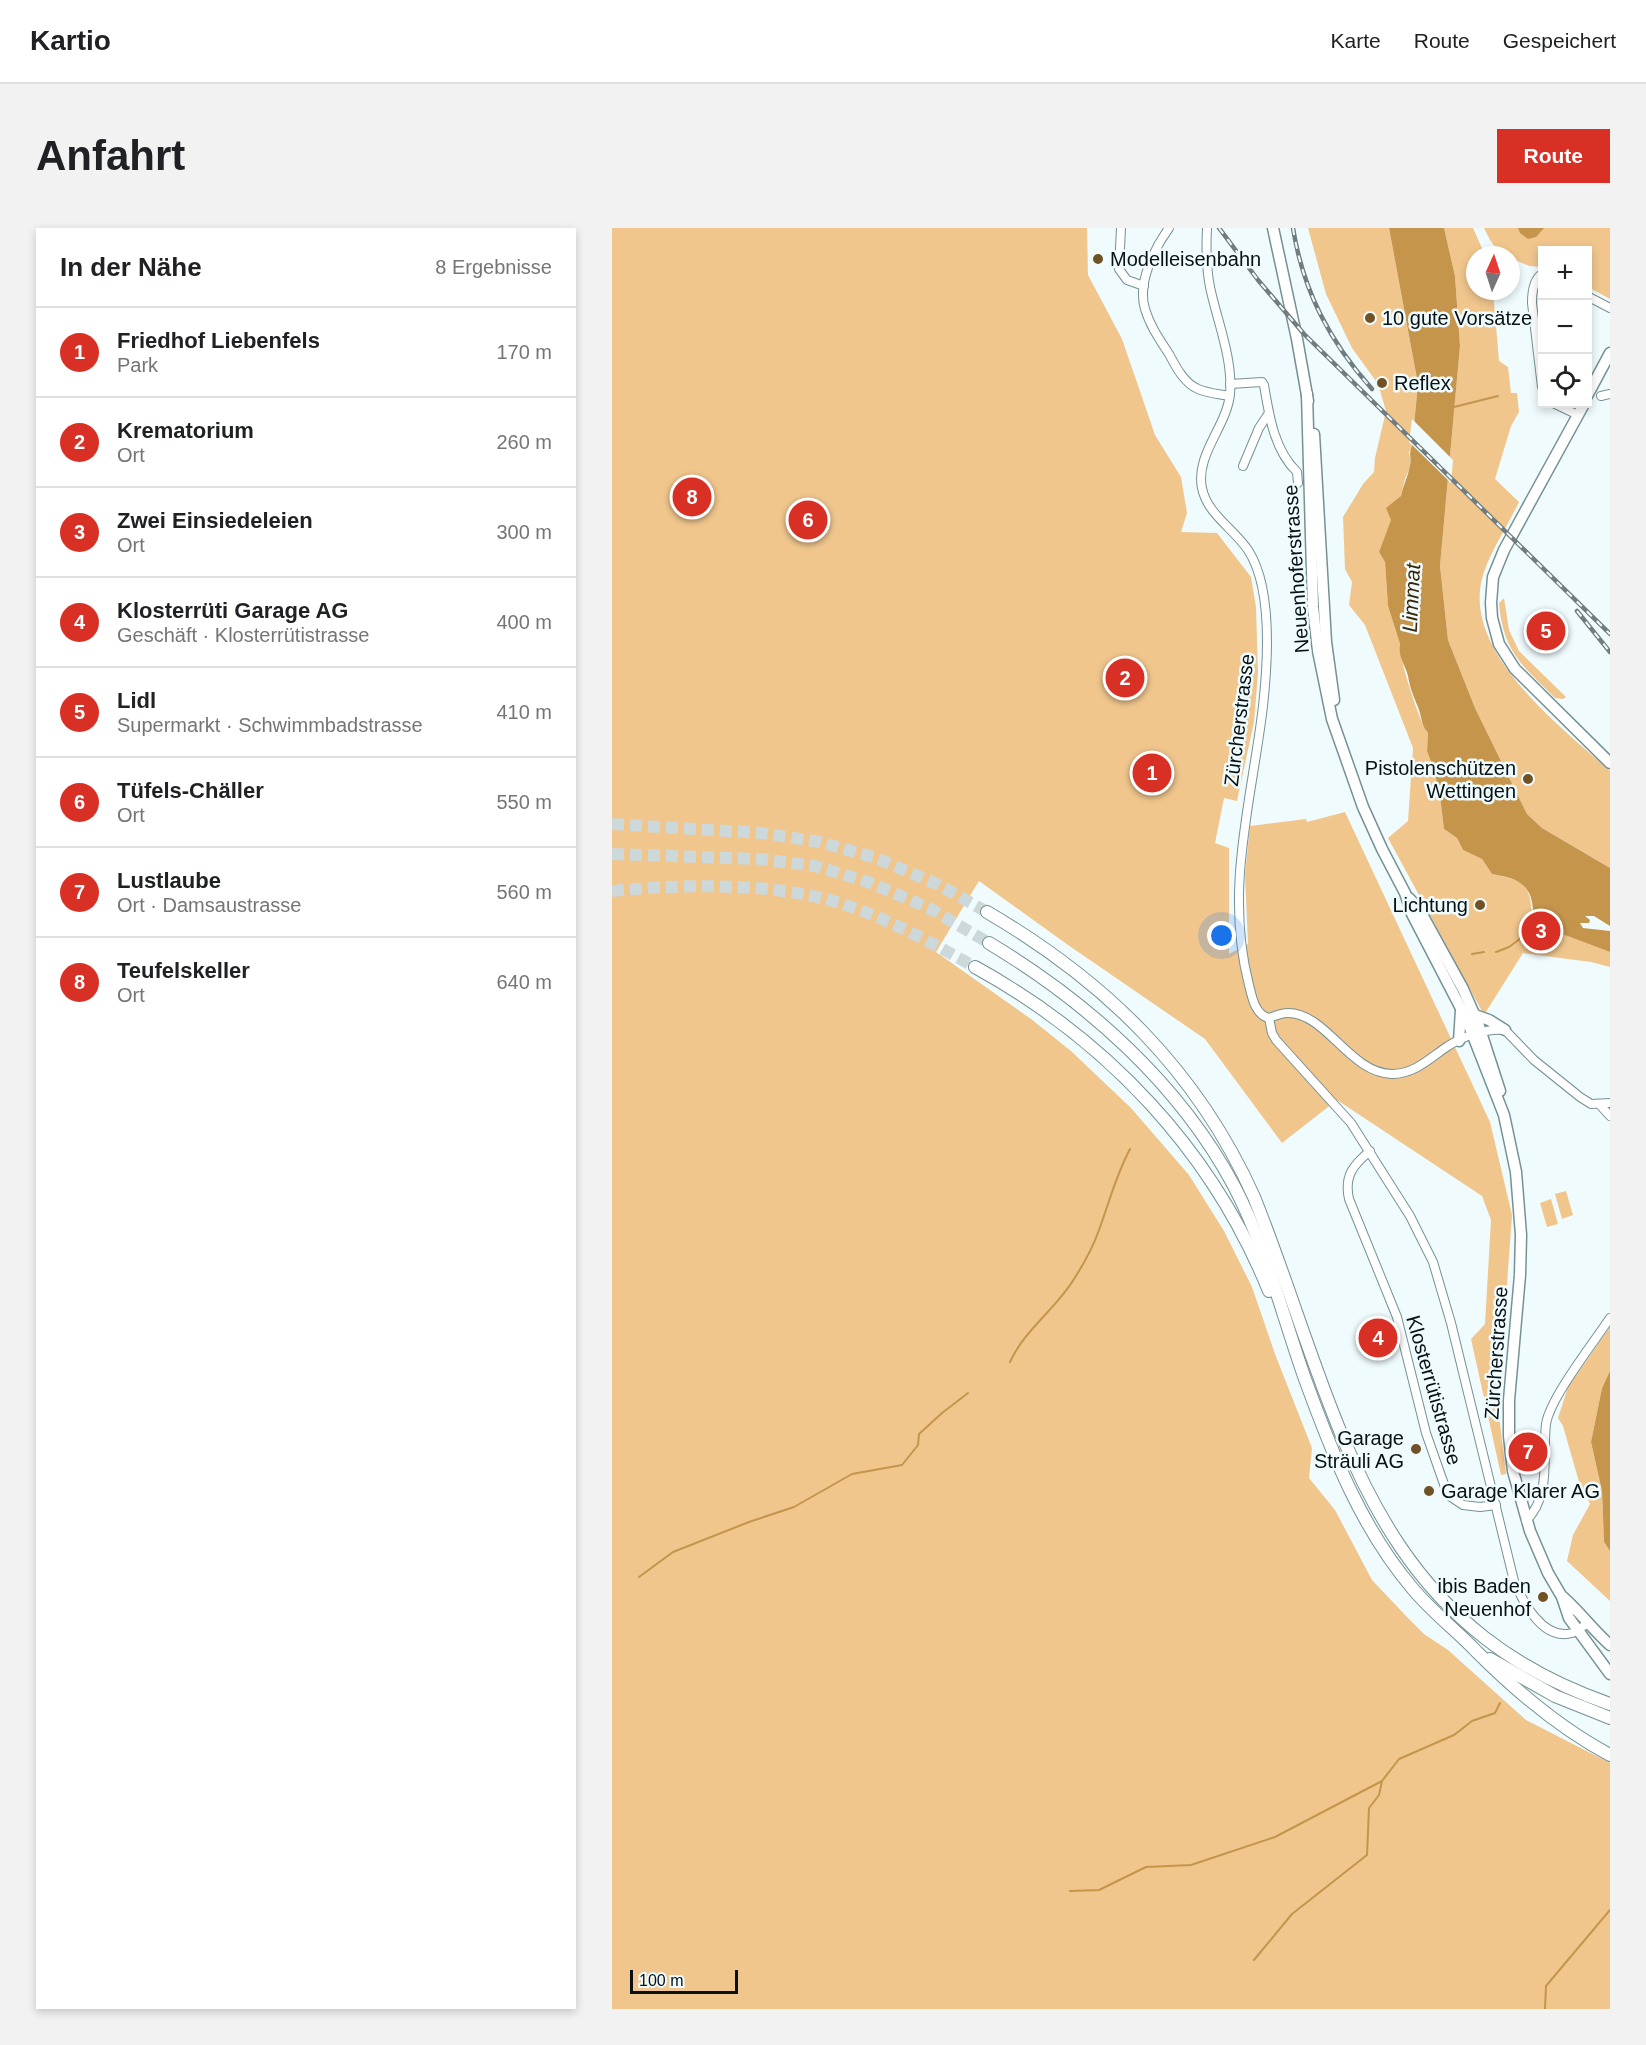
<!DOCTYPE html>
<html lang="de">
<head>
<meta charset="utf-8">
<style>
	body { margin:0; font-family:Arial,sans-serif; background:#f2f2f2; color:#202124 }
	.controls { position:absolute; right:18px; top:18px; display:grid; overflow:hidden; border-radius:0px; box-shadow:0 3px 9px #0003 }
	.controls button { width:54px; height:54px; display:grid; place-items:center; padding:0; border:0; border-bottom:2px solid #e0e0e0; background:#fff; color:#202124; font:30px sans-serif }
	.compass { position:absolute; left:854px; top:18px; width:54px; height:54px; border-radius:50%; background:#fff; box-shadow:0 3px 9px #0003; rotate:3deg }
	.scale { position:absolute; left:18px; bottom:15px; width:108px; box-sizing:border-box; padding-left:6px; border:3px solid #081214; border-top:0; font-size:16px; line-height:21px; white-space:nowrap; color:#081214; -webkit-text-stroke:4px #effbfd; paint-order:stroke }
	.you { position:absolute; left:610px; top:708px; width:21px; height:21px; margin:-15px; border:4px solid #fff; border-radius:50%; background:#1a73e8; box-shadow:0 0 0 9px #1a73e833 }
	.badge { display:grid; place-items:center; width:39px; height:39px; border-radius:50%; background:#d93025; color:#fff; font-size:20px; font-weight:700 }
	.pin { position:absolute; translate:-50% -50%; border:3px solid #fff; box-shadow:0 2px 6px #0006 }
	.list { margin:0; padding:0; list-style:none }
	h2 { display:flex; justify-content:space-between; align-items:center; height:78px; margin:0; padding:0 24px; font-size:26px }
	h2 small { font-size:20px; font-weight:400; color:#757577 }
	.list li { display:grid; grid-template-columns:39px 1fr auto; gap:18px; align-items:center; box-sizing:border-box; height:90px; padding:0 24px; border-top:2px solid #e0e0e0 }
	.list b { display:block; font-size:22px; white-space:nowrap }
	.list p { margin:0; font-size:20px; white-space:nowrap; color:#757577 }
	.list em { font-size:20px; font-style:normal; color:#757577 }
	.icon { flex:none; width:33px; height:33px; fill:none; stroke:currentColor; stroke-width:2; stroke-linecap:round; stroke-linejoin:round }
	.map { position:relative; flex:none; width:998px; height:1781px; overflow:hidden; border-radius:0px }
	header { display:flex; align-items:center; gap:36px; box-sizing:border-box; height:84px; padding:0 30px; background:#fff; border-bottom:2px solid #e0e0e0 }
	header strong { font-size:28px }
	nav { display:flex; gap:33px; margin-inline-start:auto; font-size:21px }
	.intro { display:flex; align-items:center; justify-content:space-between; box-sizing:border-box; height:144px; padding:0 36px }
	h1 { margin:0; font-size:42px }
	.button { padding:15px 27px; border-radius:0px; background:#d93025; color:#fff; font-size:21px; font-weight:700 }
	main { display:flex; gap:36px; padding:0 36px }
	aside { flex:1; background:#fff; border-radius:0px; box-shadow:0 3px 9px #0003 }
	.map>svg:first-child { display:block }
	.green { fill:#f0c68d }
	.water { fill:#c5954c }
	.pier { fill:#effbfd }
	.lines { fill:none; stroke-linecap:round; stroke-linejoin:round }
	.stream { stroke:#c5954c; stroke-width:2 }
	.highway-tunnel { stroke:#ccd8da; stroke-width:12; stroke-dasharray:12 6; stroke-linecap:butt }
	.minor-casing { stroke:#759195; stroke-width:10 }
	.major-casing { stroke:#759195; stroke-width:13 }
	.highway-casing { stroke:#759195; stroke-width:14 }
	.minor { stroke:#fff; stroke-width:8 }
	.major { stroke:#fff; stroke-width:10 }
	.highway { stroke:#fff; stroke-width:12 }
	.rail-casing { stroke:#717c7e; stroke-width:4.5 }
	.rail { stroke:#effbfd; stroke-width:2; stroke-dasharray:7; stroke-linecap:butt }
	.poi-dot { fill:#705226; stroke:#effbfd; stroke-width:2 }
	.labels { text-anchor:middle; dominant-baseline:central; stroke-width:5; stroke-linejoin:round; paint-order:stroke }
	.poi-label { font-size:20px; fill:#081214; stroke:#effbfd; text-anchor:start }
	.street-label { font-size:20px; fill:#081214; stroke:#effbfd }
	.water-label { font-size:21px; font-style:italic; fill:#3a2605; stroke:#effbfd }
</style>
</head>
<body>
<header>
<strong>Kartio</strong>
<nav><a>Karte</a><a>Route</a><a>Gespeichert</a></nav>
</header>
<div class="intro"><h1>Anfahrt</h1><a class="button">Route</a></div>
<main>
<aside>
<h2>In der Nähe<small>8 Ergebnisse</small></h2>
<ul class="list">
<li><span class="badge">1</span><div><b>Friedhof Liebenfels</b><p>Park</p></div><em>170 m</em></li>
<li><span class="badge">2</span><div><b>Krematorium</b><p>Ort</p></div><em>260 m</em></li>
<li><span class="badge">3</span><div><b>Zwei Einsiedeleien</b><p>Ort</p></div><em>300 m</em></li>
<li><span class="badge">4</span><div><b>Klosterrüti Garage AG</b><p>Geschäft · Klosterrütistrasse</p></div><em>400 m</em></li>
<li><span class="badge">5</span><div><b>Lidl</b><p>Supermarkt · Schwimmbadstrasse</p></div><em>410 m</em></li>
<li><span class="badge">6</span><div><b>Tüfels-Chäller</b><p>Ort</p></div><em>550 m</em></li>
<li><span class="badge">7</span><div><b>Lustlaube</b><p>Ort · Damsaustrasse</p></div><em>560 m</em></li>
<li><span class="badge">8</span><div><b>Teufelskeller</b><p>Ort</p></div><em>640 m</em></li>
</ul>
</aside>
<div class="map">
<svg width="998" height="1781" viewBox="0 0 998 1781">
	<rect width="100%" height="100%" fill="#effbfd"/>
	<g class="green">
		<polygon points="0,0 475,0 476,47 510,111 543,207 569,249 575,285 569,304 605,305 639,349 644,379 646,445 642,494 625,573 612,570 603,615 617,620 617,726 636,716 633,647 638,598 694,591 695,594 733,584 878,894 900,987 886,1179 894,1246 889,1247 859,1111 873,1096 879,992 870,968 725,872 670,915 593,811 456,717 367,653 324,724 419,791 459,823 519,880 577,947 612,1003 640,1059 663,1126 700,1220 697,1250 723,1282 760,1352 795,1389 812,1406 836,1422 914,1492 998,1535 998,1781 0,1781"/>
		<path d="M696,0H777L806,156L800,219L797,224L799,237L793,251L789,268L767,324L773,334L776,378L788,416C786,428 808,496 816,505L815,523L822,542L828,568L832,601L845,610L851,622L870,631L880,646C903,651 919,653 919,681L940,691L950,706L998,724V739L979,734L911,725L872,787L776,610L796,593L801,520L753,397L737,377L740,354L733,341L731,289L751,256L762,244L763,230L774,183L766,156L740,120L714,66Z"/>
		<path d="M832,0H861L873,27H863V63H881L887,133L896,139L899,165H905L907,184L899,198L883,251L907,274C896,297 880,321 872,344C845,421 949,499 998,543V640L930,600L915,586L863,480L836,412L828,338L848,118L843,48Z"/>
		<path d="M872,0H998V71L976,59L975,22H930V39L917,38L899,30V27C885,27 877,11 872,0Z"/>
		<path d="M892,370L897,402L907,423L954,469L951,471L943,470C911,438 891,424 887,375Z"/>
		<polygon points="954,963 961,987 950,991 943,966"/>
		<polygon points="939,971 946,996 935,999 928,975"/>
		<polygon points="998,1099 998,1143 990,1160 979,1214 990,1263 992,1314 998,1323 998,1373 955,1333 961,1307 978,1276 967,1254 951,1198 946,1190 956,1159"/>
	</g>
	<g class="water">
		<path d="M777,0H832L843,48L848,118L828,338L836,412L863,480L915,586L930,600L998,640V698L982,688H973L978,692L977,695H968L971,700L998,703V724L950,706L940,692L933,696L931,692L924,691C920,682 921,674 918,667C911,651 895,649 880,646L870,631L851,622L845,610L832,601L828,568L822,542L815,523L816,505C809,497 810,489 806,479C801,467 798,460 796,448C793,436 786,430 788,416L776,378L773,334L767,324L779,292L774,280L789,268C791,258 796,248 798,238C800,231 796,226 800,218L806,156Z"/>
		<polygon points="906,0 932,0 924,9 916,11 908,5"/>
		<polygon points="998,1143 998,1323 992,1314 990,1263 979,1214 990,1160"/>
	</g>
	<polygon class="pier" points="800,191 841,232 839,255 797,214"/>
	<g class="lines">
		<g class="stream">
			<polyline points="842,179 886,168"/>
			<polyline points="884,724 897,719 909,710 924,707 934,691"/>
			<polyline points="860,726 872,724"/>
			<path d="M398,1134C413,1101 444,1081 462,1051C471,1037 481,1019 487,1002C497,975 504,947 518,921"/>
			<polyline points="27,1349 61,1324 137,1294 182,1279 240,1246 290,1237 306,1217 307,1206 330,1185 356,1165"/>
			<polyline points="458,1663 487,1662 534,1639 579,1637 663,1609 770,1553 787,1531 842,1507 860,1493 883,1485 888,1475"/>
			<polyline points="642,1732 680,1686 755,1627 757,1580 767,1567 770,1553"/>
			<polyline points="933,1781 934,1758 998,1682"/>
		</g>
		<g class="highway-tunnel">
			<polyline points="0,596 149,605 208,614 264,630 327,657 375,684"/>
			<polyline points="0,626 148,631 203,638 256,654 317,680 377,715"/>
			<path d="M0,663C60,657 137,655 196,667C256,679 311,710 363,739"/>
		</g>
		<g class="minor-casing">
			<g id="minor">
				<polyline points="509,0 507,41 515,52 532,58"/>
				<path d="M557,0C542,21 525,55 533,81C538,98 548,112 557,126C564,139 572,155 586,161C595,165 607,166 617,168"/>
				<path d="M595,0C594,20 594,39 598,59C605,93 621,130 618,166C615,198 583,227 590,260C595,286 622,301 636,322C661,360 656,433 651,478C640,572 612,661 637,757C640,769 643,787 657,790"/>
				<path d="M930,46C922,51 920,65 920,75L930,159"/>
				<polyline points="975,68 998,80"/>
				<path d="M618,156L650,154L652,157C657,187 662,222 685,244L686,255"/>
				<polyline points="989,168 998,166"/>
				<polyline points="943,176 966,187"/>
				<polyline points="631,238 647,200 657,185"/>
				<path d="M657,790L660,805L664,812L739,895L798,988L821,1034L839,1095L902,1353C911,1374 931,1413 960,1405C966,1403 971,1398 976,1395"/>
				<path d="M657,790C663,788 669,785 675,785C714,784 737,845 780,846C803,846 818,830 836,818C852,808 874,800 893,802L922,832L968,869L979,876L998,875"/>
				<polyline points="988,877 998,888"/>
				<path d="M758,923C741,937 732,948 737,971L785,1089L814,1205L833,1259L839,1269L851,1277L868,1279L884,1277"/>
				<path d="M914,1293C940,1267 930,1228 934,1196C938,1170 982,1114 998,1090"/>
			</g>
		</g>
		<g class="major-casing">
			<g id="major">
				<polyline points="661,0 685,111 696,173"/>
				<polyline points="695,166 701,379 706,423 720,491 751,579 770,621 793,665 800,686 854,790 892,887 904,944 909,1007 908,1047 897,1172 897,1208 901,1243 918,1303 936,1345 950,1369 957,1390 998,1446"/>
				<polyline points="975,168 998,125"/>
				<polyline points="972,176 892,322 881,349 879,375 880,390 887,416 903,441 998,535"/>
				<polyline points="702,206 714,414 722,472"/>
				<polyline points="797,670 807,681 851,761 866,795 888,863"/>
				<polyline points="863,787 877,792 893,802"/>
				<polyline points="847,813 849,782"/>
				<path d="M951,1369C968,1384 981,1402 998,1417"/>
			</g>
		</g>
		<g class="highway-casing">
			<g id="highway">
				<path d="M375,684C493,753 585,842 642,969C727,1181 751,1391 998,1476"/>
				<path d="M377,715C475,774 567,855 622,958C654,1019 670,1086 693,1151C720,1225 749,1300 801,1361C820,1384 844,1402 865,1424C904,1463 949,1501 998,1527"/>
				<path d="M363,739C495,812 600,922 657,1063"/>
				<polyline points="878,1431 943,1468 998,1490"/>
			</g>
		</g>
		<use href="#minor" class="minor"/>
		<use href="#major" class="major"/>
		<use href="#highway" class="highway"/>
		<g class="rail-casing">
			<g id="rail">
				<polyline points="607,0 646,52 692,106 998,406"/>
				<path d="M681,0C691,63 718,114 760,161"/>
				<polyline points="965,383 998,424"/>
			</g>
		</g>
		<use href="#rail" class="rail"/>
	</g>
	<g class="poi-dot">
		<circle cx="486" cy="31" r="6"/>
		<circle cx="758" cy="90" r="6"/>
		<circle cx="770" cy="155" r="6"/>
		<circle cx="916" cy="551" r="6"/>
		<circle cx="868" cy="677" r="6"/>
		<circle cx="804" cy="1221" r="6"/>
		<circle cx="817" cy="1263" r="6"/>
		<circle cx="931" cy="1369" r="6"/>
	</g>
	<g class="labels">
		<g class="poi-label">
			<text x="498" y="31">Modelleisenbahn</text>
			<text x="770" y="90">10 gute Vorsätze</text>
			<text x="782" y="155">Reflex</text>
			<text x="904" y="540" text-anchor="end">Pistolenschützen<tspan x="904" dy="23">Wettingen</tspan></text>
			<text x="856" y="677" text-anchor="end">Lichtung</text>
			<text x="792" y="1210" text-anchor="end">Garage<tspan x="792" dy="23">Sträuli AG</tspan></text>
			<text x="829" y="1263">Garage Klarer AG</text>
			<text x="919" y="1358" text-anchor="end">ibis Baden<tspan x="919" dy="23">Neuenhof</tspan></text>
		</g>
		<g class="street-label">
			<text transform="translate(684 341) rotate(-94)">Neuenhoferstrasse</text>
			<text transform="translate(627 492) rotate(-83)">Zürcherstrasse</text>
			<text transform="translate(884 1125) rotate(-86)">Zürcherstrasse</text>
			<text transform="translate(822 1162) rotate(74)">Klosterrütistrasse</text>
		</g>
		<g class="water-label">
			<text transform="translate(799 370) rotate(-87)">Limmat</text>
		</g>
	</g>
</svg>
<div class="controls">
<button>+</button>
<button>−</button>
<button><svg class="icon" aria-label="locate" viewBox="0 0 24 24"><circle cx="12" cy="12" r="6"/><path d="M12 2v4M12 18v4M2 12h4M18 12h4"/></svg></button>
</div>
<svg class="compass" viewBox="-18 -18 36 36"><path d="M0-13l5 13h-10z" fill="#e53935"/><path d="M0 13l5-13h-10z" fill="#757577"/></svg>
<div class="scale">100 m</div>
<div class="you"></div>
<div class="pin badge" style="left:540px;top:545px">1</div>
<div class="pin badge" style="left:513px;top:450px">2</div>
<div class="pin badge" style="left:929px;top:703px">3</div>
<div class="pin badge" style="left:766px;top:1110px">4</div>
<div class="pin badge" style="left:934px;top:403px">5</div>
<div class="pin badge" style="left:196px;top:292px">6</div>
<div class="pin badge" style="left:916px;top:1224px">7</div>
<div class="pin badge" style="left:80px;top:269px">8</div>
</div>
</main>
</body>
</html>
